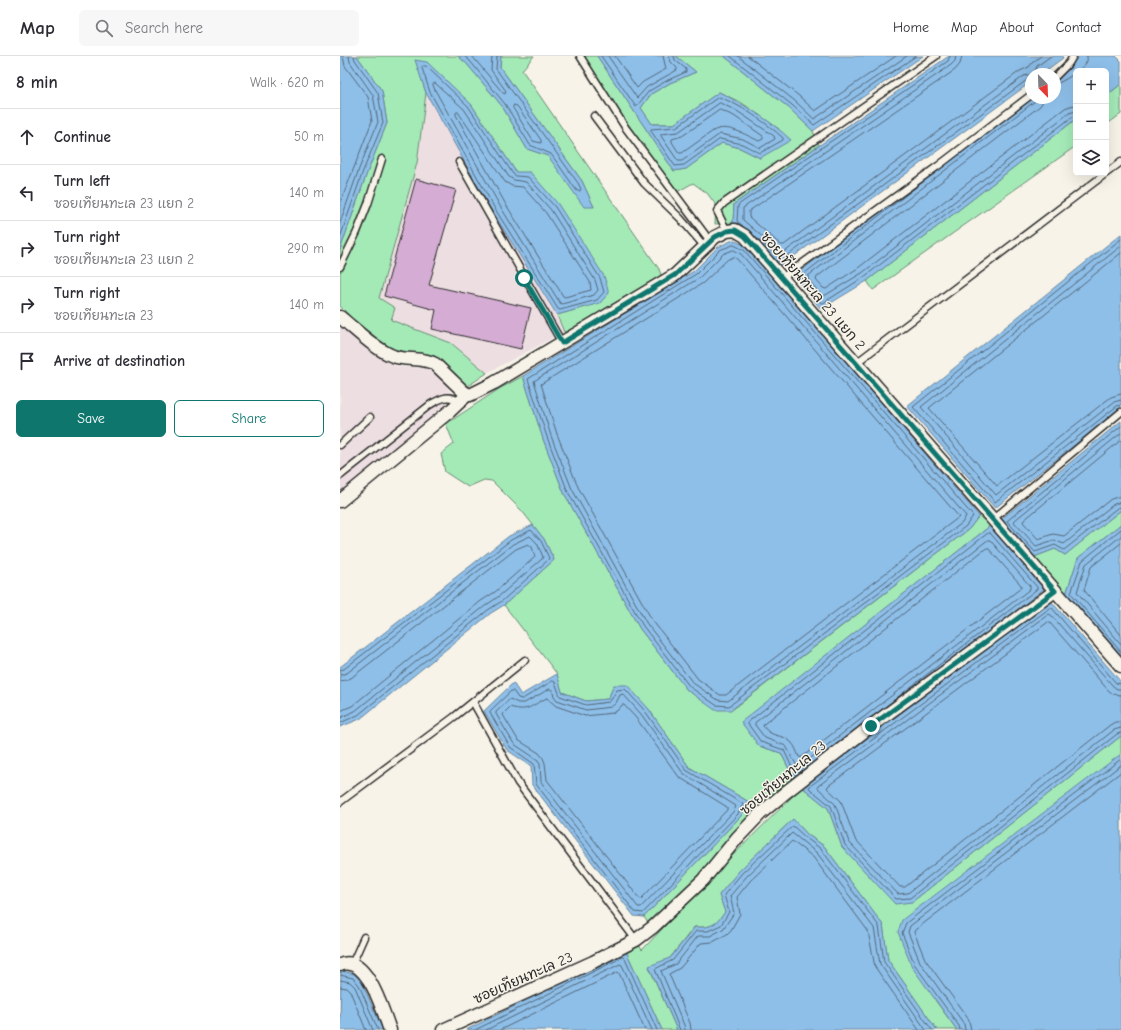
<!DOCTYPE html>
<html lang="en">
<head>
<meta charset="utf-8">
<style>
	body { margin:0; font-family:"Comic Neue","Playpen Sans Thai",sans-serif; background:#f7f7f7; color:#2b2b33 }
	.controls { position:absolute; right:12px; top:12px; display:grid; overflow:hidden; border-radius:6px; box-shadow:0 4px 16px #0002 }
	.controls button { width:36px; height:36px; display:grid; place-items:center; padding:0; border:0; border-bottom:1px solid #e1e1e2; background:#fff; color:#2b2b33; font:20px sans-serif }
	.compass { position:absolute; left:685px; top:12px; width:36px; height:36px; border-radius:50%; background:#fff; box-shadow:0 4px 16px #0002; rotate:157deg }
	.stop { position:absolute; width:12px; height:12px; margin:-9px; border:3px solid #0f766e; border-radius:50%; background:#fff }
	.stop.end { background:#0f766e; border-color:#fff; box-shadow:0 1px 4px #0008 }
	.list { margin:0; padding:0; list-style:none }
	h2 { display:flex; justify-content:space-between; align-items:center; height:52px; margin:0; padding:0 16px; font-size:17px }
	h2 small { font-size:13px; font-weight:400; color:#7c7c81 }
	.list li { display:grid; grid-template-columns:26px 1fr auto; gap:12px; align-items:center; box-sizing:border-box; height:56px; padding:0 16px; border-top:1px solid #e1e1e2 }
	.list b { display:block; font-size:15px; white-space:nowrap }
	.list p { margin:0; font-size:13px; white-space:nowrap; color:#7c7c81 }
	.list em { font-size:13px; font-style:normal; color:#7c7c81 }
	.actions { display:flex; gap:8px; padding:12px 16px }
	.actions a { flex:1; padding:9px 0; border:1px solid #0f766e; border-radius:6px; text-align:center; font-size:14px; color:#0f766e }
	.actions .main { background:#0f766e; color:#fff }
	.icon { flex:none; width:22px; height:22px; fill:none; stroke:currentColor; stroke-width:2; stroke-linecap:round; stroke-linejoin:round }
	.map { position:relative; flex:none; width:781px; height:974px; overflow:hidden }
	header { display:flex; align-items:center; gap:24px; box-sizing:border-box; height:56px; padding:0 20px; background:#fff; border-bottom:1px solid #e1e1e2 }
	header strong { font-size:19px }
	nav { display:flex; gap:22px; margin-inline-start:auto; font-size:14px }
	.search { width:280px; height:36px; background:#f7f7f7; display:flex; align-items:center; gap:10px; box-sizing:border-box; padding:0 14px; border-radius:6px; color:#7c7c81; font-size:15px }
	main { display:flex }
	aside { flex:1; background:#fff }
	.map>svg:first-child { display:block }
	.built { fill:#eddee2 }
	.green { fill:#a4eab7; stroke:#688a71 }
	.water { fill:#8ebfe9; stroke:#66849d }
	.lines { fill:none; stroke-linecap:round; stroke-linejoin:round }
	.shore { stroke:#536677; stroke-width:1 }
	.building { fill:#d5add4; stroke:#2b2b2b }
	.lane-casing { stroke:#2b2b2b; stroke-width:9 }
	.street-casing { stroke:#2b2b2b; stroke-width:15 }
	.lane { stroke:#f7f3e8; stroke-width:6 }
	.street { stroke:#f7f3e8; stroke-width:12 }
	.route { stroke:#0f766e; stroke-width:5 }
	.labels { text-anchor:middle; dominant-baseline:central; stroke-width:3; stroke-linejoin:round; paint-order:stroke }
	.street-label { font-size:14px; fill:#2b2b2b; stroke:#f7f3e8 }
</style>
</head>
<body>
<header>
<strong>Map</strong>
<div class="search"><svg class="icon" aria-label="search" viewBox="0 0 24 24"><circle cx="10" cy="10" r="6"/><path d="M15 15l6 6"/></svg>Search here</div>
<nav><a>Home</a><a>Map</a><a>About</a><a>Contact</a></nav>
</header>
<main>
<aside>
<h2>8 min<small>Walk · 620 m</small></h2>
<ul class="list">
<li><svg class="icon" aria-label="ahead" viewBox="0 0 24 24"><path d="M12 20V5M6 11l6-6 6 6"/></svg><div><b>Continue</b></div><em>50 m</em></li>
<li><svg class="icon" aria-label="left" viewBox="0 0 24 24"><path d="M17 20v-9H6M10 6l-5 5 5 5"/></svg><div><b>Turn left</b><p>ซอยเทียนทะเล 23 แยก 2</p></div><em>140 m</em></li>
<li><svg class="icon" aria-label="right" viewBox="0 0 24 24"><path d="M7 20v-9h11M14 6l5 5-5 5"/></svg><div><b>Turn right</b><p>ซอยเทียนทะเล 23 แยก 2</p></div><em>290 m</em></li>
<li><svg class="icon" aria-label="right" viewBox="0 0 24 24"><path d="M7 20v-9h11M14 6l5 5-5 5"/></svg><div><b>Turn right</b><p>ซอยเทียนทะเล 23</p></div><em>140 m</em></li>
<li><svg class="icon" aria-label="arrive" viewBox="0 0 24 24"><path d="M6 21V4h12l-3 4 3 4H6"/></svg><div><b>Arrive at destination</b></div></li>
</ul>
<div class="actions"><a class="main">Save</a><a>Share</a></div>
</aside>
<div class="map">
<svg width="781" height="974" viewBox="0 0 781 974">
	<rect width="100%" height="100%" fill="#f7f3e8"/>
	<filter id="ink" filterUnits="userSpaceOnUse"><feTurbulence type="fractalNoise" baseFrequency=".025" numOctaves="2"/><feDisplacementMap in="SourceGraphic" scale="8" xChannelSelector="R" yChannelSelector="G"/><feConvolveMatrix kernelMatrix="1 2 1 2 8 2 1 2 1" color-interpolation-filters="sRGB"/></filter>
	<g filter="url(#ink)">
		<g class="built">
			<polygon points="86,37 152,155 217,259 224,276 147,317 111,287 51,264 39,242 77,107"/>
			<polygon points="0,269 55,310 95,313 114,341 0,437"/>
		</g>
		<g class="green">
			<polygon points="17,0 118,0 127,8 162,50 187,93 208,100 254,151 242,125 160,11 161,0 194,0 182,14 319,213 322,222 241,271 224,276 217,259 260,247 176,116 131,48 76,5 86,37 77,107 39,242 55,252 51,264 111,287 147,317 128,330 87,299 56,296 24,274 0,250 0,194 27,117 47,67 42,35"/>
			<polygon points="239,0 257,0 334,115 346,113 382,87 400,92 420,102 439,73 402,47 379,36 334,68 312,68 301,52 311,38 330,27 356,16 336,0 384,0 449,52 473,75 479,89 394,148 393,167 375,168 376,149 367,137 353,127 337,136"/>
			<polygon points="781,28 781,58 766,69 766,40"/>
			<polygon points="736,63 736,90 533,234 527,225"/>
			<polygon points="183,320 203,383 224,437 300,573 347,634 392,654 629,473 639,460 650,470 402,666 419,690 441,697 455,725 412,763 310,870 304,861 401,760 409,746 349,711 308,652 274,629 268,643 246,645 222,636 217,618 164,549 214,504 204,483 182,455 152,425 144,424 128,431 105,416 101,398 114,388 106,368 159,333"/>
			<polygon points="781,454 781,468 738,502 726,538 694,501 715,493 725,499"/>
			<path d="M781,680V698L595,944L617,974H597L548,904L543,869L484,790L468,779L453,763L399,815L379,839L385,856C376,869 371,872 354,871L330,902L309,911L337,974H322L286,895L299,889L302,894L386,806L462,731L488,752L502,791L572,846Z"/>
		</g>
		<g class="water">
			<polygon points="0,0 17,0 42,35 47,67 27,117 0,194"/>
			<polygon points="118,0 161,0 160,11 242,125 254,151 244,151 208,100 187,93 162,50 127,8"/>
			<path d="M257,0H336L356,16L330,27L311,38L301,52L312,68H334L379,36C405,49 430,64 451,84L420,102L400,92L382,87L346,113L334,115Z"/>
			<polygon points="384,0 583,0 473,75 449,52"/>
			<polygon points="609,0 722,0 723,2 701,18 691,18 691,26 442,209 393,167 394,148"/>
			<polygon points="740,0 776,0 781,5 781,28 766,40 766,15 736,15 736,63 527,225 481,253 454,220 691,38 691,42 715,42 715,20"/>
			<polygon points="75,4 87,6 131,48 176,116 190,116 218,148 264,220 269,237 260,247 217,259 152,155 86,37"/>
			<polygon points="781,178 781,352 655,452 567,350"/>
			<polygon points="393,184 406,190 639,460 629,473 391,654 375,654 347,634 300,573 224,437 203,383 183,320 354,215 378,191"/>
			<polygon points="781,365 781,454 725,499 715,493 694,501 660,464"/>
			<polygon points="781,468 781,602 726,538 738,502"/>
			<polygon points="193,469 204,483 214,504 164,549 151,557 20,663 0,671 0,611 169,480"/>
			<polygon points="650,470 704,533 455,725 441,697 419,690 401,666"/>
			<polygon points="711,545 781,626 781,680 572,846 555,848 502,791 488,752 462,731"/>
			<polygon points="217,618 222,636 246,645 268,643 274,629 287,629 308,652 349,711 409,746 401,760 304,861 294,860 192,729 191,710 167,694 144,655 173,627 181,639"/>
			<polygon points="781,698 781,974 617,974 572,911 558,876 562,864"/>
			<path d="M453,763L468,779L484,790L543,869L548,904L597,974H337L309,910L330,902L355,871C371,872 376,869 385,856L379,839L399,815Z"/>
			<polygon points="286,895 322,974 126,974"/>
			<polygon points="1,915 15,918 22,927 43,974 0,974"/>
		</g>
		<g class="lines">
			<g class="shore">
				<polyline points="124,0 130,5 165,48 190,89 211,98 237,135 240,135 241,133 238,127 156,13 157,0"/>
				<polyline points="132,0 163,37 165,38 166,35 151,14 152,0"/>
				<polyline points="261,0 296,51 309,35 328,24 346,16 346,13 335,4 334,0"/>
				<polyline points="268,0 297,42 307,31 337,14 337,12 331,6 329,0"/>
				<polyline points="275,0 297,32 303,26 326,13 323,0"/>
				<polyline points="390,0 452,49 474,69 576,0"/>
				<polyline points="398,0 455,45 474,63 567,0"/>
				<polyline points="408,0 459,40 475,55 556,0"/>
				<polyline points="616,0 615,5 611,9 403,152 403,164 441,197 443,197 684,20 694,18 697,10 711,0"/>
				<polyline points="622,0 620,8 615,14 409,155 409,161 441,189 444,189 680,15 689,11 693,6 701,0"/>
				<polygon points="83,10 86,10 128,50 173,118 176,120 188,121 215,151 260,222 264,236 257,244 220,254 218,253 155,153 90,36 82,12"/>
				<polygon points="95,27 124,53 169,121 174,124 186,126 211,154 255,224 258,234 254,239 222,248 220,247 160,150 95,34 93,29"/>
				<path d="M715,28C722,27 742,13 746,7C748,4 747,3 747,0"/>
				<path d="M379,41C399,48 427,67 443,82V84L420,97L402,88L380,83L344,109L335,110L311,75V73L336,71Z"/>
				<polyline points="699,42 468,220 468,223 482,240 484,240 522,217 729,57 736,55"/>
				<polyline points="705,42 700,50 477,221 476,224 483,232 486,233 518,212 725,52 730,50 736,49"/>
				<polygon points="380,47 397,55 434,80 435,83 420,92 403,83 380,78 342,105 338,105 321,80 321,78 338,76"/>
				<polygon points="174,49 177,50 201,84 201,87 193,85 173,52"/>
				<path d="M380,54L394,60L423,80V83L419,85C406,79 387,67 373,75L342,97H339L332,86V83L342,80Z"/>
				<polygon points="118,56 165,126 172,130 183,131 206,157 250,226 251,234 225,241 223,240 165,147 116,59 116,57"/>
				<polyline points="588,122 461,220 461,222 481,247 483,247 524,221 732,61 736,60"/>
				<polyline points="0,148 32,65 28,41 5,10 3,0"/>
				<polyline points="0,167 19,113 38,66 33,39 10,6 9,0"/>
				<polyline points="403,170 397,165 398,149 608,5 610,0"/>
				<polyline points="0,182 23,115 43,67 38,37 15,4 14,0"/>
				<polyline points="416,182 441,203 443,203 687,24 691,23"/>
				<polyline points="781,183 573,351 655,446 777,350 781,349"/>
				<polygon points="394,189 404,194 633,460 626,470 389,650 376,649 350,631 303,570 228,436 207,381 188,323 356,218 380,194"/>
				<polyline points="781,190 581,351 656,439 774,346 781,344"/>
				<polygon points="394,194 401,198 626,460 622,467 388,645 378,644 353,627 307,568 232,433 211,380 194,325 359,222 383,198"/>
				<polyline points="781,197 589,352 657,430 771,341 781,338"/>
				<polygon points="394,201 397,203 619,461 386,639 380,639 358,623 312,564 238,431 217,378 201,328 363,227 387,204"/>
				<polyline points="781,370 667,465 695,496 715,489 724,494 777,452 781,451"/>
				<polyline points="781,377 675,464 674,466 696,490 714,484 724,488 774,448 781,446"/>
				<polyline points="781,384 684,464 683,466 698,483 713,478 724,480 771,443 781,440"/>
				<polyline points="781,473 742,505 731,537 781,596"/>
				<polyline points="781,480 746,508 737,536 781,588"/>
				<polygon points="648,484 650,484 690,530 690,533 459,711 457,710 446,690 425,682 415,669 415,667"/>
				<polyline points="781,487 751,511 744,534 781,579"/>
				<path d="M647,492L649,493L681,529V532L462,701H459C457,696 455,690 451,686C442,677 432,683 423,670L424,668Z"/>
				<polyline points="0,614 4,613 171,484 191,474 201,485 209,502 208,504 162,545 148,554 18,659 0,667"/>
				<polyline points="0,619 7,617 173,488 190,480 197,487 203,501 202,503 158,541 145,550 15,655 0,662"/>
				<polyline points="0,625 6,624 11,622 176,493 188,488 192,491 195,501 155,536 141,545 12,650 0,655"/>
				<polygon points="213,625 215,626 220,640 246,649 269,646 271,644 277,634 285,633 305,655 346,714 403,748 398,758 303,857 295,856 196,728 194,708 170,691 150,657 150,655 171,635 173,635 178,642 182,643"/>
				<polyline points="781,628 776,627 712,552 710,552 470,730 469,732 491,750 505,789 556,843 570,842 777,678 781,677"/>
				<polygon points="210,633 212,634 214,640 217,644 246,654 271,651 276,647 280,639 283,638 301,658 343,717 396,750 394,755 301,851 298,851 201,726 200,708 198,704 174,688 156,658 156,656 170,643 178,647 184,647"/>
				<polyline points="781,633 777,633 773,630 711,559 709,558 478,730 478,732 495,748 509,786 558,838 568,837 774,674 781,672"/>
				<polyline points="781,639 773,638 768,634 710,567 708,566 488,730 487,732 501,745 515,783 560,831 565,831 770,669 775,666 781,666"/>
				<path d="M207,642L216,650L245,660L273,657L278,654L282,649H284L296,662L339,721L387,751V754L301,843L299,842L207,724L205,707L203,702L199,697L178,684L163,659L164,657L170,651C189,657 191,649 207,642Z"/>
				<polyline points="457,718 455,718 444,694 421,686 408,668 408,666 648,477 650,477 697,531 697,533 541,654"/>
				<polyline points="0,919 13,922 19,929 38,974"/>
				<polyline points="0,924 10,926 15,931 33,974"/>
				<polyline points="0,931 7,932 10,935 26,974"/>
				<polyline points="135,974 283,901 285,903 317,974"/>
				<polyline points="146,974 280,908 282,909 312,974"/>
				<polyline points="160,974 278,916 279,917 305,974"/>
				<polyline points="340,974 315,913 333,904 356,875 368,875 381,869 389,856 384,839 402,817 453,770 466,782 481,793 539,870 544,906 592,974"/>
				<polyline points="345,974 344,969 321,915 336,908 358,880 370,880 383,873 394,857 390,840 406,821 452,777 477,797 534,872 540,908 586,974"/>
				<polyline points="351,974 350,967 329,918 340,912 361,887 373,886 387,878 391,874 400,858 397,841 410,825 452,785 473,801 528,875 535,911 579,974"/>
				<polyline points="620,974 619,970 575,909 562,877 566,867 781,703"/>
				<polyline points="625,974 624,968 580,906 568,876 570,870 781,709"/>
				<polyline points="631,974 629,964 585,903 574,876 575,874 781,716"/>
			</g>
		</g>
		<polygon class="building" points="76,123 116,134 89,229 191,252 181,293 92,273 96,254 44,240"/>
		<g class="lines">
			<g class="lane-casing">
				<g id="lane">
					<polyline points="240,0 285,71 370,185"/>
					<polyline points="715,21 729,7 733,0"/>
					<polyline points="254,60 304,127 340,162 365,191"/>
					<polyline points="119,106 222,287"/>
					<polyline points="387,175 377,155 384,147 596,0"/>
					<polyline points="0,211 17,176 28,148 42,103"/>
					<polyline points="442,222 598,110 691,39"/>
					<polyline points="516,307 781,106"/>
					<polyline points="0,389 30,361"/>
					<path d="M0,420L91,348C102,342 108,338 120,346"/>
					<polyline points="653,463 781,356"/>
					<polyline points="133,646 178,727 296,884"/>
					<polyline points="0,746 114,661 185,604"/>
					<polyline points="12,908 24,881"/>
				</g>
			</g>
			<g class="street-casing">
				<g id="street">
					<path d="M0,261C15,273 36,294 53,300C66,305 83,301 95,308L124,336L130,339L154,327L335,219L375,181L387,175L395,174L405,180L781,610"/>
					<polyline points="0,445 110,355 127,339"/>
					<path d="M0,909C27,897 43,956 50,974"/>
					<polyline points="103,974 253,906 296,884 313,871 363,824 397,782 420,758 446,736 531,670 715,535"/>
				</g>
			</g>
			<use href="#lane" class="lane"/>
			<use href="#street" class="street"/>
		</g>
	</g>
	<g class="lines" filter="url(#ink)">
		<polyline class="route" points="184,222 222,287 335,219 375,181 387,175 395,174 405,180 715,535 531,670"/>
	</g>
	<g class="labels">
		<g class="street-label">
			<text transform="translate(473 235) rotate(49)">ซอยเทียนทะเล 23 แยก 2</text>
			<text transform="translate(443 722) rotate(-40)">ซอยเทียนทะเล 23</text>
			<text transform="translate(183 922) rotate(-24)">ซอยเทียนทะเล 23</text>
		</g>
	</g>
</svg>
<div class="controls">
<button>+</button>
<button>−</button>
<button><svg class="icon" aria-label="layers" viewBox="0 0 24 24"><path d="M12 4l9 5-9 5-9-5zM3 14l9 5 9-5"/></svg></button>
</div>
<svg class="compass" viewBox="-18 -18 36 36"><path d="M0-13l5 13h-10z" fill="#e53935"/><path d="M0 13l5-13h-10z" fill="#7c7c81"/></svg>
<div class="stop" style="left:184px;top:222px"></div>
<div class="stop end" style="left:531px;top:670px"></div>
</div>
</main>
</body>
</html>
